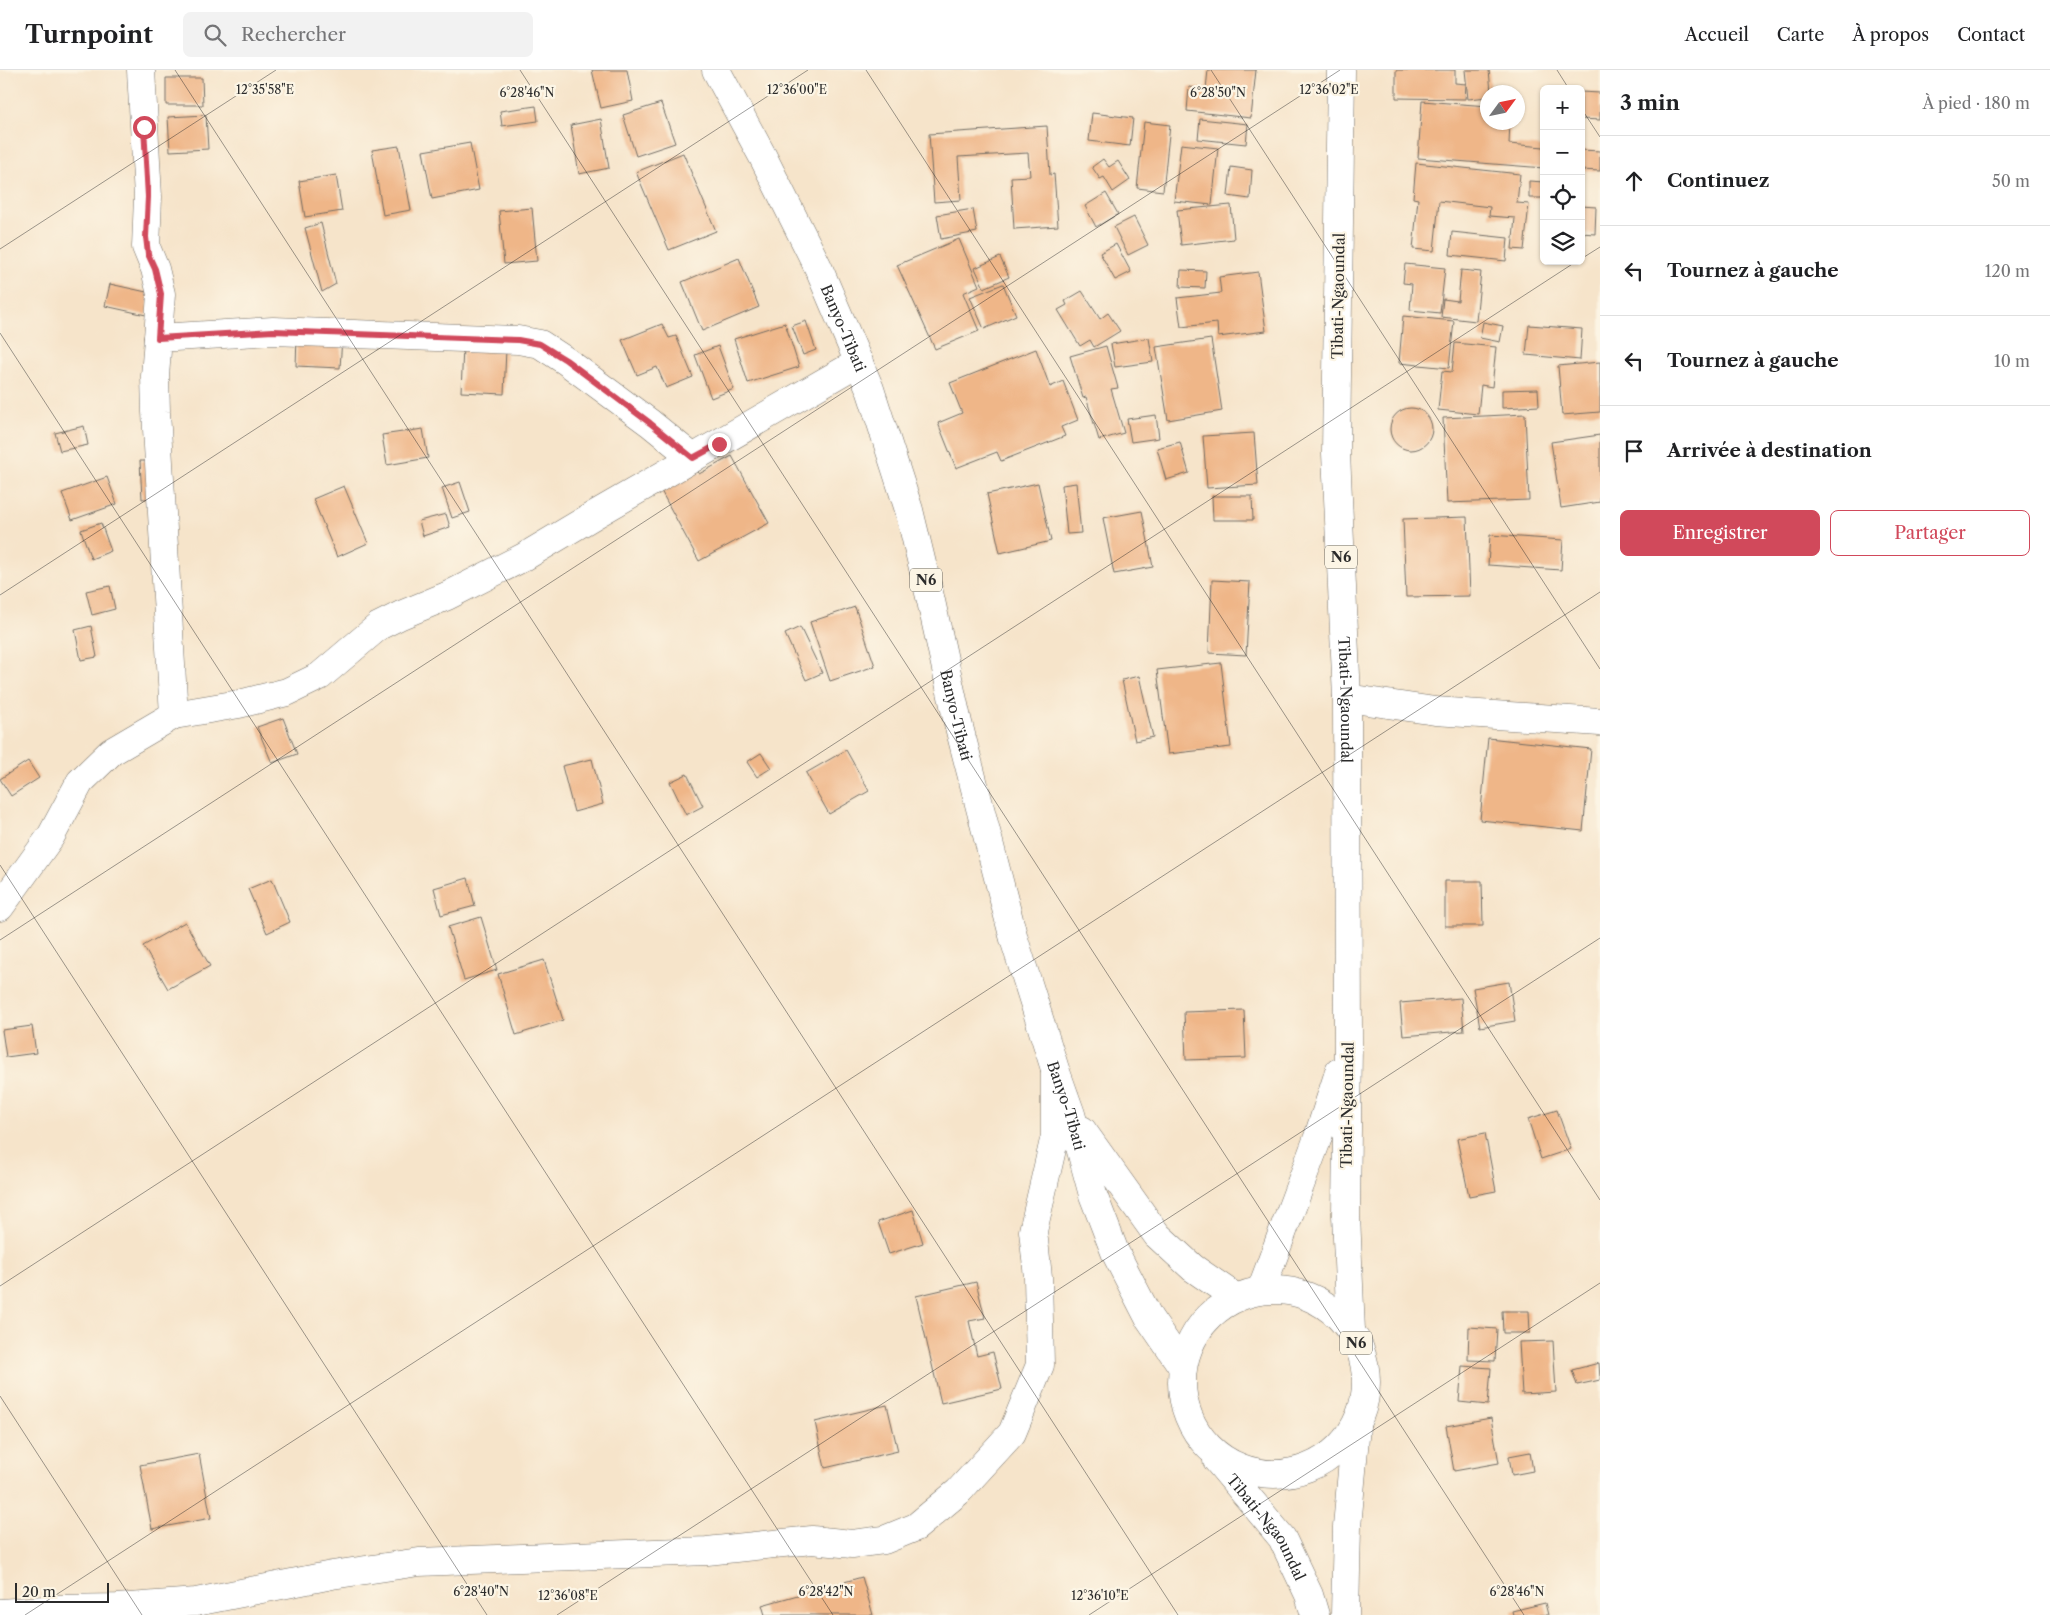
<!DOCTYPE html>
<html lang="fr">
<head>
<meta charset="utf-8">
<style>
	body { margin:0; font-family:"Libre Caslon Text",serif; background:#f2f2f2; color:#202124 }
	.controls { position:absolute; right:15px; top:15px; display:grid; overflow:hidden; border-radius:8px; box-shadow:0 1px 4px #0004 }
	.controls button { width:45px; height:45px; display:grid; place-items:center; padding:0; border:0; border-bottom:1px solid #e0e0e0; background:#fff; color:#202124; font:25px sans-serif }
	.compass { position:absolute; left:1480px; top:15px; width:45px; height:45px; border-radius:50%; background:#fff; box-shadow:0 1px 4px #0004; rotate:57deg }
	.scale { position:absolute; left:15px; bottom:12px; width:94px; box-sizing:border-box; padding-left:5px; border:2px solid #2b2b2b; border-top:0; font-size:14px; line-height:18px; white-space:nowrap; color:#2b2b2b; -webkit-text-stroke:4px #fcf5e5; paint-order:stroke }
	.stop { position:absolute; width:15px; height:15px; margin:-11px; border:4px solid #d1495b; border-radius:50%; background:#fff }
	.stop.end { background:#d1495b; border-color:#fff; box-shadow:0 1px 5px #0008 }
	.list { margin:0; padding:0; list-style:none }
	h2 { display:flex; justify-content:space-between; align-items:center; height:65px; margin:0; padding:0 20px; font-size:21px }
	h2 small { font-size:16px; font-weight:400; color:#757577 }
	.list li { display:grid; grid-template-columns:32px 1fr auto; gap:15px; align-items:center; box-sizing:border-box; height:90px; padding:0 20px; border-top:1px solid #e0e0e0 }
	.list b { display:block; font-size:19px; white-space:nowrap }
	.list em { font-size:16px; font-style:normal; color:#757577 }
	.actions { display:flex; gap:10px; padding:15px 20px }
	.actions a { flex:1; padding:11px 0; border:1px solid #d1495b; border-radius:8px; text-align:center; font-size:18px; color:#d1495b }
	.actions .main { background:#d1495b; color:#fff }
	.icon { flex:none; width:28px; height:28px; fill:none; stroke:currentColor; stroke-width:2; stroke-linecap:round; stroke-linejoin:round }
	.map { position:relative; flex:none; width:1600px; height:1545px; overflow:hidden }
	header { display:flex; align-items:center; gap:30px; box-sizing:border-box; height:70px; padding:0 25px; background:#fff; border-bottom:1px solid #e0e0e0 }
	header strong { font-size:24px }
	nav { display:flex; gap:28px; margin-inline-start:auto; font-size:18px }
	.search { width:350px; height:45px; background:#f2f2f2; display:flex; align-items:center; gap:12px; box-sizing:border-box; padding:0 18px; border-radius:8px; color:#757577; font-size:19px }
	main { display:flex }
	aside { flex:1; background:#fff }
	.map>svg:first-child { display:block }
	.building { fill:#efb688 }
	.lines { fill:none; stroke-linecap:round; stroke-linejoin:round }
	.street-casing { stroke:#726c63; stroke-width:29 }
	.highway-casing { stroke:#726c63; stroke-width:29 }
	.street { stroke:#fff; stroke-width:28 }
	.highway { stroke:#fff; stroke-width:28 }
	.route { stroke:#d1495b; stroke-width:6 }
	.ticks { fill:none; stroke:#2b2b2b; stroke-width:1; stroke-opacity:0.45 }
	.labels { text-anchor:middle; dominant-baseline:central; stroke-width:4.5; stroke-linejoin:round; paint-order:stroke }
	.shield { fill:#fcf5e5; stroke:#6a6863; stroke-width:1 }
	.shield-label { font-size:14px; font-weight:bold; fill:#2b2b2b }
	.street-label { font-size:15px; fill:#2b2b2b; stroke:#fcf5e5 }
	.ticks-label { font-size:12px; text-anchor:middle; fill:#2b2b2b; stroke:#fcf5e5; stroke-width:4.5; stroke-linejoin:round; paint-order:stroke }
</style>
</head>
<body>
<header>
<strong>Turnpoint</strong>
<div class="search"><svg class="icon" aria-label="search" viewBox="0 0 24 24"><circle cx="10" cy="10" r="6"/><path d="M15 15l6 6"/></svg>Rechercher</div>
<nav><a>Accueil</a><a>Carte</a><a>À propos</a><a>Contact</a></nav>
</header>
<main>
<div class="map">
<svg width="1600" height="1545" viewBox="0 0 1600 1545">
	<rect width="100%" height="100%" fill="#fcf5e5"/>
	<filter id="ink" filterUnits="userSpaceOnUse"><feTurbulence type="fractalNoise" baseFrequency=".02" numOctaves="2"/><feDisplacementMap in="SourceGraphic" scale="10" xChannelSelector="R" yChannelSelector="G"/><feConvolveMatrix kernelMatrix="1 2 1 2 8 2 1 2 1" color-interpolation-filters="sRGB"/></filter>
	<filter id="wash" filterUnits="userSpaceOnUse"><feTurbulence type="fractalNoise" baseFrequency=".0096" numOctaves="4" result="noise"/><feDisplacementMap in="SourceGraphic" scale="20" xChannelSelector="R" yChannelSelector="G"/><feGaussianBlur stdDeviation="1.12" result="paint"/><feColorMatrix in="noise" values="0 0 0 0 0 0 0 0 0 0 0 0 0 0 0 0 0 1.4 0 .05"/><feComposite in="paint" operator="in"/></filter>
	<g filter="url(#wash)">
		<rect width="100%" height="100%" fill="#f6e4ca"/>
		<g id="blocks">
			<g class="building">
				<polygon points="592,0 627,0 633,31 601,38"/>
				<polygon points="1208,0 1256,0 1251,48 1187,41 1189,17 1206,19"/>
				<polygon points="1396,0 1455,0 1455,13 1466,14 1465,29 1396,28"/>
				<polygon points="1465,0 1489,0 1491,22 1488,22 1488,27 1468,29"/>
				<polygon points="166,8 202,8 203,35 166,35"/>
				<polygon points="1581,22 1600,23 1600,50 1581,49"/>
				<polygon points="1422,31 1488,36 1488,52 1510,52 1509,74 1544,77 1544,98 1418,88"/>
				<polygon points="661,33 675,73 636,86 623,45"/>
				<polygon points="536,36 538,51 502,56 500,41"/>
				<polygon points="1092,43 1133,48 1130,76 1089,71"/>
				<polygon points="206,45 208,79 170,81 168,47"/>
				<polygon points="601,49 609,98 579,104 571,55"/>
				<polygon points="1200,49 1248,54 1246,74 1198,69"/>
				<polygon points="1144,52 1170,55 1163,121 1137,118"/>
				<polygon points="1047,56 1050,105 1054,104 1058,156 1014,159 1011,107 1030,106 1028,83 958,87 961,130 934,132 929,64"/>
				<polygon points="470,73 479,120 432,129 423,81"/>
				<polygon points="1181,74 1218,78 1212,135 1174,131"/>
				<polygon points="399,76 411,140 383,145 372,80"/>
				<polygon points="1581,80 1600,81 1600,101 1581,100"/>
				<polygon points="683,83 716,161 669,180 636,102"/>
				<polygon points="1103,89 1109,97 1118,91 1130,110 1113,122 1104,107 1100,109 1092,97"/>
				<polygon points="1416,93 1520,104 1517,133 1529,134 1524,180 1512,179 1515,148 1489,146 1490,137 1439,131 1434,181 1413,179 1418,129 1413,128"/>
				<polygon points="1231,97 1252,100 1250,129 1228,126"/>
				<polygon points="336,105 342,141 305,147 299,111"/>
				<polygon points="1529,111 1544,112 1544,128 1529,128"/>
				<polygon points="1106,123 1118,144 1096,157 1085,136"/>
				<polygon points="1231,135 1234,169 1181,175 1177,140"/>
				<polygon points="1581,136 1596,137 1595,164 1581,163"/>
				<polygon points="532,138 537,191 504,194 499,141"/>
				<polygon points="973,139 977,162 941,169 937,145"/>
				<polygon points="1134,147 1148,175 1128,185 1114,157"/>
				<polygon points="321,153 336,214 322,222 305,158"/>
				<polygon points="1452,162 1508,168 1506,191 1450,185"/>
				<polygon points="959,169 979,216 963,223 979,261 935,279 897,195"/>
				<polygon points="1116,174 1131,202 1115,210 1100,183"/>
				<polygon points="1000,187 1009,207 984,218 975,198"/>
				<polygon points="739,188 759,237 702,261 682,212"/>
				<polygon points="1405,194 1445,198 1440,243 1410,240 1412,214 1403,213"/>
				<polygon points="1181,200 1206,201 1205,218 1180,217"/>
				<polygon points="1461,200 1481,202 1476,251 1441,247 1443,229 1458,231"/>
				<polygon points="1258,202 1266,261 1218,267 1217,253 1181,257 1177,228 1221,223 1219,207"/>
				<polygon points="110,214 151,223 146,245 105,236"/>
				<polygon points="1003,214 1016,245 984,259 970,227"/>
				<polygon points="1082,221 1100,249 1108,243 1120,261 1094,277 1090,270 1080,276 1058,240 1067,235 1065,231"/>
				<polygon points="1403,246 1454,251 1449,298 1399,293"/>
				<polygon points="806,251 816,280 803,285 792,256"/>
				<polygon points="1483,252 1503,256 1500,272 1480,268"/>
				<polygon points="785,253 799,297 748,313 734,269"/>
				<polygon points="662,254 669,268 676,266 693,307 666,318 657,297 637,305 622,270"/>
				<polygon points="1529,255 1582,259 1580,290 1526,285"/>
				<polygon points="297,266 342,268 340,298 296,296"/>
				<polygon points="1149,268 1153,292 1115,297 1111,274"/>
				<polygon points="1211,269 1222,341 1168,350 1156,277"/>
				<polygon points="1455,273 1496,277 1492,317 1481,315 1478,344 1438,340 1442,301 1452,302"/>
				<polygon points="718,276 734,319 711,328 695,285"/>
				<polygon points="1106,276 1118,318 1111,319 1124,363 1099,370 1086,327 1083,328 1070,286"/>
				<polygon points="463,277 506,279 504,324 461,322"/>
				<polygon points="1036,279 1050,317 1063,311 1078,350 1061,357 1065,366 1001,391 997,382 956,398 938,353 962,343 950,313"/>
				<polygon points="1600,292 1600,342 1562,345 1558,296"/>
				<polygon points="1538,319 1539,336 1502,338 1502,320"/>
				<circle cx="1411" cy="359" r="21"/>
				<polygon points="1525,344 1529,430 1447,433 1443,348"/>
				<polygon points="1156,345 1159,368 1131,372 1127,349"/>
				<polygon points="84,356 88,375 60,381 55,363"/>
				<polygon points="423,359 428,388 387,395 382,365"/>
				<polygon points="1254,363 1258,415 1207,418 1203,366"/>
				<polygon points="1600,365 1600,432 1561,438 1551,372"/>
				<polygon points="1180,372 1189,403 1166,410 1157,378"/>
				<polygon points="732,386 769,453 699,491 660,419 697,399 699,404"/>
				<polygon points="140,391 158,391 159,428 142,429"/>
				<polygon points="107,407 117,434 72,450 62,423"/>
				<polygon points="460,412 470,442 452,448 442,418"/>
				<polygon points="1038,413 1051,471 1000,483 987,424"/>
				<polygon points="1076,413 1081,463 1067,464 1062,415"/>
				<polygon points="344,416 368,473 337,487 313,429"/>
				<polygon points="1212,426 1252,426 1253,450 1213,450"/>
				<polygon points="1142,441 1153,497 1114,504 1103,448"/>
				<polygon points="446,444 450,457 423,466 419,451"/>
				<polygon points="1467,447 1470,526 1406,527 1403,449"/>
				<polygon points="101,453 111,481 91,489 81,460"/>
				<polygon points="1490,465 1563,470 1561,500 1488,495"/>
				<polygon points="1212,510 1250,512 1246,585 1209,583"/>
				<polygon points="110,516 115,539 92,545 86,521"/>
				<polygon points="855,537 875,596 830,611 810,552"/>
				<polygon points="91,556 97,587 81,590 75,560"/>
				<polygon points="800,557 822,603 806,610 785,564"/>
				<polygon points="1221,593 1231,677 1168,684 1157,600"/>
				<polygon points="1139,606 1153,667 1135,671 1122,610"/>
				<polygon points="283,648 297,684 272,693 257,657"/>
				<polygon points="1488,668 1591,679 1583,761 1480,750"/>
				<polygon points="846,680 869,721 829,744 806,703"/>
				<polygon points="761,683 771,698 757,707 747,692"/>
				<polygon points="592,689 603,734 574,742 562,696"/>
				<polygon points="28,691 39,708 11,726 0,709"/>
				<polygon points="687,704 703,736 686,745 670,712"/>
				<polygon points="468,808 475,836 441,845 434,818"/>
				<polygon points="272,809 290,852 267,863 248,819"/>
				<polygon points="1445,811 1482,811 1483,856 1445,856"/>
				<polygon points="481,847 497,900 464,910 448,857"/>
				<polygon points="185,852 210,896 168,919 143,876"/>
				<polygon points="544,890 563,950 516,965 498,904"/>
				<polygon points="1509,912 1515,951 1480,957 1473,918"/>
				<polygon points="1461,928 1464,961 1403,966 1400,933"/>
				<polygon points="1244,940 1246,988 1186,990 1184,942"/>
				<polygon points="32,956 36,983 6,987 2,960"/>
				<polygon points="1557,1040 1571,1079 1541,1089 1528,1049"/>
				<polygon points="1485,1063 1496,1121 1469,1126 1457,1069"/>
				<polygon points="913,1140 923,1173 889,1184 878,1152"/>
				<polygon points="976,1212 985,1248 969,1251 977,1286 993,1282 1002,1319 941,1333 916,1226"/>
				<polygon points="1502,1241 1529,1241 1530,1263 1503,1263"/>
				<polygon points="1469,1257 1497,1259 1495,1291 1468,1290"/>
				<polygon points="1553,1271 1556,1322 1522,1324 1519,1272"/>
				<polygon points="1599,1293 1600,1310 1577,1315 1572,1300"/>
				<polygon points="1462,1296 1491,1298 1488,1335 1459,1332"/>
				<polygon points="887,1335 898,1381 825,1398 815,1352"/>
				<polygon points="1491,1348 1499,1393 1454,1401 1446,1356"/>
				<polygon points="1530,1382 1533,1401 1512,1405 1509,1386"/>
				<polygon points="199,1384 211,1448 152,1459 140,1395"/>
				<polygon points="862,1507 873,1545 765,1545 762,1535"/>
				<polygon points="1545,1533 1548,1545 1513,1545 1512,1541"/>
			</g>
		</g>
	</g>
	<g filter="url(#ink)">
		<use href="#blocks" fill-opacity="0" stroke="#726c63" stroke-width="1"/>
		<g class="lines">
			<g class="street-casing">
				<g id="street">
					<polyline points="141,0 148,127 146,177 155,199 161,224 158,268"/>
					<polyline points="1347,628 1435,641 1600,652"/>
					<polyline points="174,645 156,342 155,306 158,268 273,261 518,270 540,274 566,291 650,353 693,388"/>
					<polyline points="0,837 51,766 80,712 111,682 174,645 239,634 287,622 320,606 379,556 401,545 447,526 524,487 596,444 859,292"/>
					<polyline points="0,1543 59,1539 117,1538 196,1532 332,1505 419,1492 707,1481 812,1470 852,1474 884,1470 916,1457 958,1422 1012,1363 1040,1295 1038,1207 1033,1161 1055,1066 1055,1001"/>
				</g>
			</g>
			<g class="highway-casing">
				<g id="highway">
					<path id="s1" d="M716,0L763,87L818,197L870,319L909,440L931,531L958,653L1014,869L1055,999L1071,1044L1093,1125L1115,1182L1149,1248L1182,1296"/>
					<path id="s2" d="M1341,0L1336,383L1347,628L1348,974L1346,1145L1351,1261"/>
					<polyline points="1082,1060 1157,1165 1193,1198 1235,1227"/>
					<circle cx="1274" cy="1312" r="92"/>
					<polyline points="1261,1220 1317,1070 1339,1002"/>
					<path id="s3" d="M1217,1390L1282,1468L1309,1525L1315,1545"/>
					<polyline points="1345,1545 1347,1457 1356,1356"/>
				</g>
			</g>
			<use href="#street" class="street"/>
			<use href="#highway" class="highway"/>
		</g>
	</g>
	<g class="lines" filter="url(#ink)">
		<polyline class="route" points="144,57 148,127 146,167 148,184 155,199 161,224 158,268 273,261 518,270 540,274 566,290 650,353 693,388 719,374"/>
	</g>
	<path class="ticks" d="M175,0L1178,1545M520,0L1524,1545M866,0L1600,1130M1211,0L1600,599M1557,0L1569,19M1581,38L1600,67M0,179L276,0M1581,189L1600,177M0,263L833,1545M0,525L808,0M0,795L487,1545M0,870L1340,0M0,1216L1577,191M0,1326L142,1545M25,1545L1600,522M557,1545L1600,868M1089,1545L1600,1213"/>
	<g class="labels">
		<g class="shield">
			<rect x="1325" y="475.5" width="32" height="23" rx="4"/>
			<rect x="910" y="498.5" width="32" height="23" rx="4"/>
			<rect x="1340" y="1261.5" width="32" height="23" rx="4"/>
		</g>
		<g class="shield-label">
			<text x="1341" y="487">N6</text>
			<text x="926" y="510">N6</text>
			<text x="1356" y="1273">N6</text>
		</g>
		<g class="street-label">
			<text transform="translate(1338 226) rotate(-89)">Tibati-Ngaoundal</text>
			<text stroke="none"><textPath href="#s1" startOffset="288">Banyo-Tibati</textPath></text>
			<text stroke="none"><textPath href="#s2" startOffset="630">Tibati-Ngaoundal</textPath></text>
			<text stroke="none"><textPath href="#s1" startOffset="692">Banyo-Tibati</textPath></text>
			<text stroke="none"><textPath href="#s1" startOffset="1098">Banyo-Tibati</textPath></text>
			<text transform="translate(1347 1035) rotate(-89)">Tibati-Ngaoundal</text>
			<text stroke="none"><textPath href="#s3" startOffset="84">Tibati-Ngaoundal</textPath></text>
		</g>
	</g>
	<g class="ticks-label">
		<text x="265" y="24">12°35'58"E</text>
		<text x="797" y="24">12°36'00"E</text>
		<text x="1329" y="24">12°36'02"E</text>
		<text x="527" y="27">6°28'46"N</text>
		<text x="1218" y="27">6°28'50"N</text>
		<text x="481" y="1526">6°28'40"N</text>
		<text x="826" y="1526">6°28'42"N</text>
		<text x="1517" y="1526">6°28'46"N</text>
		<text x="568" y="1530">12°36'08"E</text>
		<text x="1100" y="1530">12°36'10"E</text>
	</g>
</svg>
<div class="controls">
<button>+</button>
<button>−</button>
<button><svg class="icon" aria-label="locate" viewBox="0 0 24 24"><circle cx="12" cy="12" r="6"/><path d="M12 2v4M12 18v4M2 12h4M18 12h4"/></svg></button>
<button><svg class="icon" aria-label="layers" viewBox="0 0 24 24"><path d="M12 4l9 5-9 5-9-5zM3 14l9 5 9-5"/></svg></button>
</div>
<svg class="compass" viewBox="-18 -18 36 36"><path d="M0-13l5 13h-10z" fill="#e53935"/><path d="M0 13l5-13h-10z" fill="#757577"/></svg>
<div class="scale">20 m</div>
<div class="stop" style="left:144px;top:57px"></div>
<div class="stop end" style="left:719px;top:374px"></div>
</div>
<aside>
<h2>3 min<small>À pied · 180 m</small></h2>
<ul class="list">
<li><svg class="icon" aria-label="ahead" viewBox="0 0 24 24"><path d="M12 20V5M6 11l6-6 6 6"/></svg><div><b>Continuez</b></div><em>50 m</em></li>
<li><svg class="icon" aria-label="left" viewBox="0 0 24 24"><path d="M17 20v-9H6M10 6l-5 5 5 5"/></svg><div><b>Tournez à gauche</b></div><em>120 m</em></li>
<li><svg class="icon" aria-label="left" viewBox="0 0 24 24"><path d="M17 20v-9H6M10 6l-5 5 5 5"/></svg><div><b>Tournez à gauche</b></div><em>10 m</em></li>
<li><svg class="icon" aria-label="arrive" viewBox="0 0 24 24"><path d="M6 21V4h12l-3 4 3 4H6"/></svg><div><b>Arrivée à destination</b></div></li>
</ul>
<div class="actions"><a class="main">Enregistrer</a><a>Partager</a></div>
</aside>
</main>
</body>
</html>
